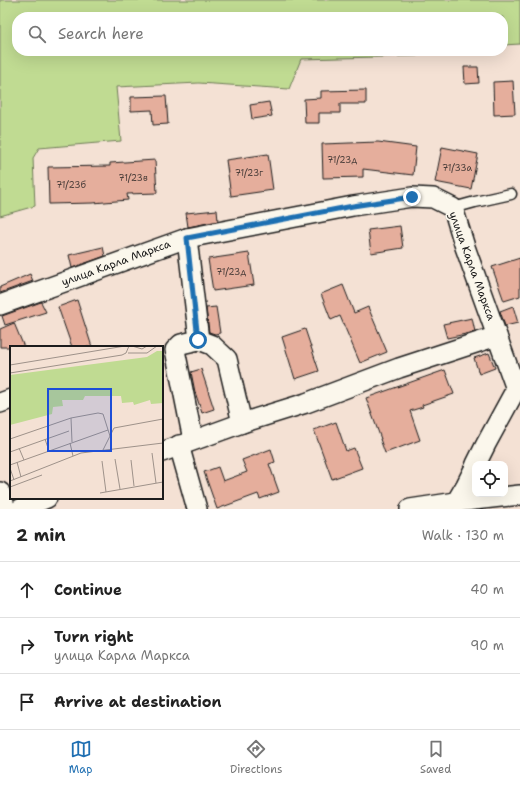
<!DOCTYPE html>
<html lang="en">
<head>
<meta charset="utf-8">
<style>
	body { margin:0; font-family:"Shantell Sans",sans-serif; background:#f6f6f6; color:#222 }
	.controls { position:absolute; right:12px; bottom:12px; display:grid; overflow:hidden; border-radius:8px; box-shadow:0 4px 16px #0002 }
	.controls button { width:36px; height:36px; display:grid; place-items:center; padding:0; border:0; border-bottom:1px solid #e0e0e0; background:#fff; color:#222; font:20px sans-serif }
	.stop { position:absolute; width:12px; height:12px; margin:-9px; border:3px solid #1f6fb2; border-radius:50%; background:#fff }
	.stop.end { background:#1f6fb2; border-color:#fff; box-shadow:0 1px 4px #0008 }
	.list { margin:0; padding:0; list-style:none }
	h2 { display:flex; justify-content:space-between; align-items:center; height:52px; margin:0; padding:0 16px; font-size:17px }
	h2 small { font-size:13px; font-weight:400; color:#767676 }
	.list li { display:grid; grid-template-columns:26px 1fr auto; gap:12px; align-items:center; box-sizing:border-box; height:56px; padding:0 16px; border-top:1px solid #e0e0e0 }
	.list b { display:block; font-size:15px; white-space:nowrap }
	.list p { margin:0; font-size:13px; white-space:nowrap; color:#767676 }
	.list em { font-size:13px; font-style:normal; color:#767676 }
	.icon { flex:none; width:22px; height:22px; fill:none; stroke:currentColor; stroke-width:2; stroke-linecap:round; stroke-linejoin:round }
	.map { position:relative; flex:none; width:520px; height:509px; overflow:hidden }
	.search { position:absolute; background:#fff; box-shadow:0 4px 16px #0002; left:12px; right:12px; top:12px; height:44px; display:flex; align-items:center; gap:10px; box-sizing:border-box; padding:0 14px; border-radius:16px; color:#767676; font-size:15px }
	.sheet { height:220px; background:#fff }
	nav { display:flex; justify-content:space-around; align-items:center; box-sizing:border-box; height:56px; border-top:1px solid #e0e0e0; background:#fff; font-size:11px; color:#767676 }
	nav a { display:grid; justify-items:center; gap:2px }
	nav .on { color:#1f6fb2 }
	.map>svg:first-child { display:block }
	.green { fill:#c0db92; stroke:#6e7c57 }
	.building { fill:#e5ae9c; stroke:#1c1c1c }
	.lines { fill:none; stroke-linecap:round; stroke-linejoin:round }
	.service-casing { stroke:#1c1c1c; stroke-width:13 }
	.minor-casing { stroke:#1c1c1c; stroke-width:22 }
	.service { stroke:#fbf7ec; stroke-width:10 }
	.minor { stroke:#fbf7ec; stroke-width:19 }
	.route { stroke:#1f6fb2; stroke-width:5 }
	.labels { text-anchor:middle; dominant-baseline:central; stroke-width:3.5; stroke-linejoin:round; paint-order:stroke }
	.number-label { font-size:9px; fill:#4e403c }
	.street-label { font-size:11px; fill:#1c1c1c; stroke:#fbf7ec }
	.inset-road { fill:none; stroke:#9e928a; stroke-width:1 }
	.view { fill:#1d4ed8; fill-opacity:0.15; stroke:#1d4ed8; stroke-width:2 }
	.inset-edge { fill:none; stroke:#1c1c1c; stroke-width:2 }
</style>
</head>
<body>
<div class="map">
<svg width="520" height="509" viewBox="0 0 520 509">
	<rect width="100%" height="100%" fill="#f4e1d4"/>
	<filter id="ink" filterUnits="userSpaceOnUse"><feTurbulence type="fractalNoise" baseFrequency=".025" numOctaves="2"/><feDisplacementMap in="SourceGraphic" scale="8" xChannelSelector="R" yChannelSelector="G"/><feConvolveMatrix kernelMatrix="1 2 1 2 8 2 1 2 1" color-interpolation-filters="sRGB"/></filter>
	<g filter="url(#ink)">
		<polygon class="green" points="0,0 520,0 520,44 503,45 503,17 17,17 17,51 439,51 416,56 301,59 289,89 199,83 116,87 121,141 39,148 33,158 35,206 0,216"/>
		<g class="building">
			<polygon points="464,67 478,67 479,83 465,84"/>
			<polygon points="513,81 515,114 494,115 493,82"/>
			<polygon points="366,90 366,104 340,104 340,113 319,113 319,123 305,123 304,99 321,98 321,91"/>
			<polygon points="166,96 168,124 153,125 152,110 131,111 131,97"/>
			<polygon points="269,102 272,116 252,119 250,105"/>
			<polygon points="378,142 416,147 413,175 363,169 363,177 323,178 322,144"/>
			<polygon points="442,147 478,154 471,189 435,182"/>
			<polygon points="268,154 273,190 231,196 226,160"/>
			<polygon points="155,160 157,193 127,194 128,200 93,203 49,204 48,167 110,166 110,163"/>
			<polygon points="217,210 218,221 188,227 186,213"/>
			<polygon points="400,226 403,248 371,253 368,230"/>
			<polygon points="103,247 105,256 72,268 69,255"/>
			<polygon points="249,253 254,285 213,291 208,259"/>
			<polygon points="520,258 520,296 504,301 492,267"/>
			<polygon points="30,274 33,281 0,293 0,287"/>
			<polygon points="343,285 354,313 368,307 387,352 360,363 340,316 331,320 321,294"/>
			<polygon points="77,300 92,347 72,347 58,307"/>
			<polygon points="41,302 46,312 5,325 2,316"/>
			<polygon points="513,306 518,323 505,326 500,311"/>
			<polygon points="216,307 220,333 215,334 209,332 206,308"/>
			<polygon points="472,318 475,332 447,338 443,324"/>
			<polygon points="14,323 24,347 0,347 0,329"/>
			<polygon points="305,329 319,371 295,379 282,337"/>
			<polygon points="489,353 495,368 479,374 474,358"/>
			<polygon points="201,369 214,409 202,413 195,392 191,372"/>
			<polygon points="445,370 454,394 422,405 423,407 410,411 420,440 385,453 380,439 381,439 366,398"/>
			<polygon points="336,422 346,451 354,448 362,468 332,479 314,430"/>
			<polygon points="271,449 275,462 269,464 279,492 260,499 258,494 217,509 204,472 218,467 223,481 247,472 242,460"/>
		</g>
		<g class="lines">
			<g class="service-casing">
				<polyline id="service" points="453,208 475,202 511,194"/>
			</g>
			<g class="minor-casing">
				<g id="minor">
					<polyline points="187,238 199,340 181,344 175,350 193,440"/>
					<polyline points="0,305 187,238 353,206 412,197 433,198 453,208 465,247 516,389"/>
					<polyline points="199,340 212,345 227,359 242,423"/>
					<polyline points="0,403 11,399"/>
					<polyline points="179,445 197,509"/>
					<polyline points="162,452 242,423 306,403 399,368 497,336"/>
					<polyline points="476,464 486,444 516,389 518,378"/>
					<polyline points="0,492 6,509"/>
					<polyline points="456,502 466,485 475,467"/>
					<polyline points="20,509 47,498"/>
					<polyline points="410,509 456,502 520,495"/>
				</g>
			</g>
			<use href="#service" class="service"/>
			<use href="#minor" class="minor"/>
		</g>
	</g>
	<g class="lines" filter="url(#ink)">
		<polyline class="route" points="198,340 187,238 353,206 412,197"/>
	</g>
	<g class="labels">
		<g class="number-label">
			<text x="342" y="160">71/23д</text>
			<text x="457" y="168">71/33а</text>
			<text x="249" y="173">71/23г</text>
			<text x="133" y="178">71/23в</text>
			<text x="71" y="185">71/23б</text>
			<text x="231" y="272">71/23д</text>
		</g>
		<g class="street-label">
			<text transform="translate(116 263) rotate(-20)">улица Карла Маркса</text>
			<text transform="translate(472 266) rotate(70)">улица Карла Маркса</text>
		</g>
	</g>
	<g transform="translate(10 346)">
		<rect width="153" height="153" fill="#f4e1d4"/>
		<path d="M147,5H153V57L141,58L140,54L124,59L123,56L112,57L111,50H75L73,54H52L53,60L43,61L42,68L0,79V29L137,11Z" fill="#c0db92"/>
		<path class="inset-road" d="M122,0L132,3L137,0M118,7H137L147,0M0,19L115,0M0,27L112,9L116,7L119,0M61,72L62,96M0,93L61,72L88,67L93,68L100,90M35,93L39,105M60,97L63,110M9,102L14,114M93,104L104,82L153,73M0,106L59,85M142,107L146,137M105,113L110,143M121,114L124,140M92,115L96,146M7,116L11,131M0,119L98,84M0,122L4,134M0,135L71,107L153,97M0,141L32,129M90,147L153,136"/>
		<path class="view" d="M38,43H101V105H38Z"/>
		<rect width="153" height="153" class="inset-edge"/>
	</g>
</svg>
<div class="controls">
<button><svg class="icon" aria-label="locate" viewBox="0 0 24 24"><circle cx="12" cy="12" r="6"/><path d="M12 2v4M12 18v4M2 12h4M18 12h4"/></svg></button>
</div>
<div class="stop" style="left:198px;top:340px"></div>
<div class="stop end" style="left:412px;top:197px"></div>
<div class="search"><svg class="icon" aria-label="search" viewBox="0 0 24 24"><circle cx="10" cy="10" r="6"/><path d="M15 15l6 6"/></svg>Search here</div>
</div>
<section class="sheet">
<h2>2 min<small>Walk · 130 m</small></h2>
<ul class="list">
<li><svg class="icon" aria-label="ahead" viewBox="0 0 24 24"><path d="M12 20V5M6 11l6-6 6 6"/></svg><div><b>Continue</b></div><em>40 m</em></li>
<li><svg class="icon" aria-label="right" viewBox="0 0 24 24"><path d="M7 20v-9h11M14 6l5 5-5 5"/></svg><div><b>Turn right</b><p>улица Карла Маркса</p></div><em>90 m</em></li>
<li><svg class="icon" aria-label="arrive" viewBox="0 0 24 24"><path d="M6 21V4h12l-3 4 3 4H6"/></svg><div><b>Arrive at destination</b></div></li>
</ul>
</section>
<nav>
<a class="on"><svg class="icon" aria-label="map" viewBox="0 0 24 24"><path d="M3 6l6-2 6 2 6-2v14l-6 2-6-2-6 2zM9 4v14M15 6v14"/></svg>Map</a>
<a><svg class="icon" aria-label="directions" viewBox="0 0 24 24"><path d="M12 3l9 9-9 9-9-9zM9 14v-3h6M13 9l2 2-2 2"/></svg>Directions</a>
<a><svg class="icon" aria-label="saved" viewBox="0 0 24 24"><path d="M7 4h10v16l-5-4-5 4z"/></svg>Saved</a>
</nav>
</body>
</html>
